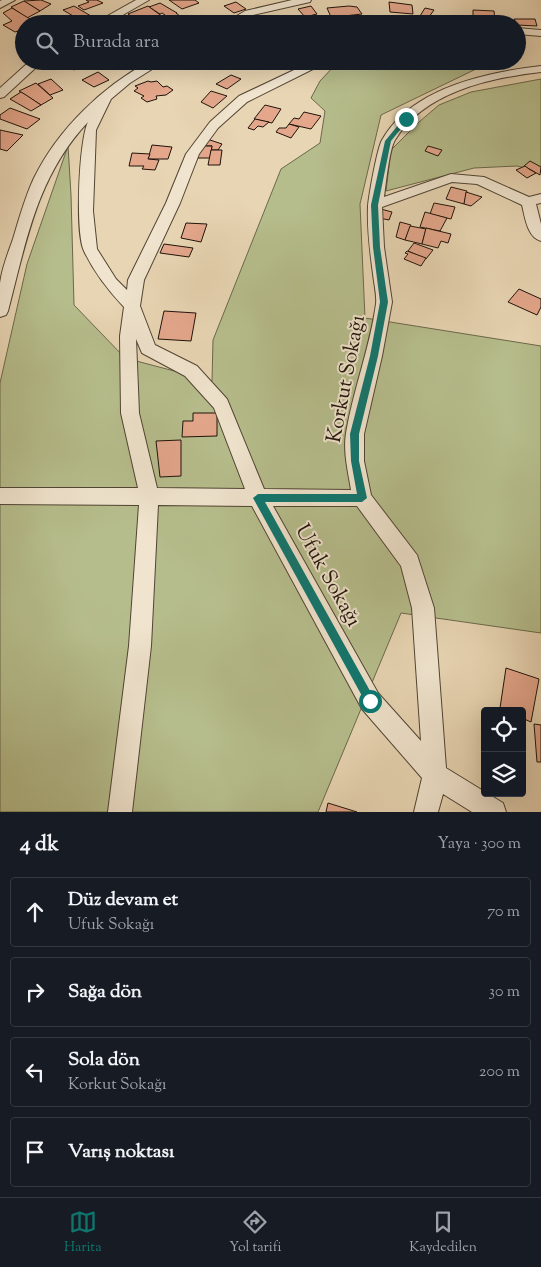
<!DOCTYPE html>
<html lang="tr">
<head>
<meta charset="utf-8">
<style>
	body { margin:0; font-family:"Sorts Mill Goudy",serif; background:#242831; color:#f1f3f6 }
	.controls { position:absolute; right:15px; bottom:15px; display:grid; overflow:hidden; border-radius:5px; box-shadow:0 5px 20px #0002 }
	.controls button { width:45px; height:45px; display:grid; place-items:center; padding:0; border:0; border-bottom:1px solid #363941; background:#171b24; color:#f1f3f6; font:25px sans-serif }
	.stop { position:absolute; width:15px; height:15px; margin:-11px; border:4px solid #0f766e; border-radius:50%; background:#fff }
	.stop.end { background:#0f766e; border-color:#fff; box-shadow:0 1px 5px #0008 }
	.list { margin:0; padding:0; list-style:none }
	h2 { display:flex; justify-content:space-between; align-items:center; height:65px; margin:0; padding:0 20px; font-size:21px }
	h2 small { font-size:16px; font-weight:400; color:#9ea1a6 }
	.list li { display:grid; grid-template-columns:32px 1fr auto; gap:15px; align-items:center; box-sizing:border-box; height:70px; margin:0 10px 10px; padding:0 10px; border:1px solid #363941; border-radius:5px }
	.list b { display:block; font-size:19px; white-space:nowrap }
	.list p { margin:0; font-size:16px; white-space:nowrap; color:#9ea1a6 }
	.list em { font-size:16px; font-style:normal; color:#9ea1a6 }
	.icon { flex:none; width:28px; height:28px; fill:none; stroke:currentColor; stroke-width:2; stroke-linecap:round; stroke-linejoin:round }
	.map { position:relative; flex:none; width:541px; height:812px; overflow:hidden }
	.search { position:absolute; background:#171b24; box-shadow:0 5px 20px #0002; left:15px; right:15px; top:15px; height:55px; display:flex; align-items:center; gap:12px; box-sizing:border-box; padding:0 18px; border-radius:28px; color:#9ea1a6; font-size:19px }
	.sheet { height:385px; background:#171b24 }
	nav { display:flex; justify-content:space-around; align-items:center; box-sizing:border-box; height:70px; border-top:1px solid #363941; background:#171b24; font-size:14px; color:#9ea1a6 }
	nav a { display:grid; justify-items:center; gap:2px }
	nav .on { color:#0f766e }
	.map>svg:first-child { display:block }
	.green { fill:#b6bd8c; stroke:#6a684b }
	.building { fill:#e4a78c; stroke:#1f130a }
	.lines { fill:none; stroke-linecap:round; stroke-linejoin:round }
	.street-casing { stroke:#514434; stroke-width:2 }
	.street { fill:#f0e4ce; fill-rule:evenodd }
	.route { fill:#0f766e }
	.labels { text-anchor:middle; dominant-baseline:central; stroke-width:4; stroke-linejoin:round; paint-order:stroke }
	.street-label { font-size:21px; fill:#1f130a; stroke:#f0e4ce }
</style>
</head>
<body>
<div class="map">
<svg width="541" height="812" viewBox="0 0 541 812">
	<rect width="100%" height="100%" fill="#e8d5b3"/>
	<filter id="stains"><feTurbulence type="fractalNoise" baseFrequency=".004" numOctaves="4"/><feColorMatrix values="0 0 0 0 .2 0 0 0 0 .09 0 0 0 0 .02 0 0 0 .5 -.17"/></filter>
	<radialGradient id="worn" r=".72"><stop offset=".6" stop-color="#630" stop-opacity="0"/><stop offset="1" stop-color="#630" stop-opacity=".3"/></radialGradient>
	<g class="green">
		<polygon points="354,61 465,61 476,69 381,115 360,204 365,318 541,346 541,633 401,613 318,812 0,812 0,383 27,264 68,146 71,195 74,305 125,358 212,381 213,340 281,169 320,143 325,111 311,98 320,81 336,64"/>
		<polygon points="541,79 541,172 517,166 474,168 386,191 391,150 419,122 439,105 471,92"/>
	</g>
	<g class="building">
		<polygon points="41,0 51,4 40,11 24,1"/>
		<polygon points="86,0 97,0 103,3 84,10 78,6 89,2"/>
		<polygon points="169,0 195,0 199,3 182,9"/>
		<polygon points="24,1 40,11 27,18 11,7"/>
		<polygon points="236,2 246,9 234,13 224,6"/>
		<polygon points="389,2 412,5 413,14 390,12"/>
		<polygon points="160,3 177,13 176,13 184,19 173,23 162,16 165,15 162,13 160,14 149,7"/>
		<polygon points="74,6 91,16 80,20 63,10"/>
		<polygon points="148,6 163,17 156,20 154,18 150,20 152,21 144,24 128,14"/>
		<polygon points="311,6 317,14 305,17 298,9"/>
		<polygon points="349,6 357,7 362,14 335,17 331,17 327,8"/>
		<polygon points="12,8 25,16 37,23 24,24 24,29 15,32 3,25 12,21 3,13"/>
		<polygon points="425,8 434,10 429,17 420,16"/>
		<polygon points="473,10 494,11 495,20 473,18"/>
		<polygon points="514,19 535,19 537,26 517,25"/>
		<polygon points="61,61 82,61 86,64 74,70"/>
		<polygon points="230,61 248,61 252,64 243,68"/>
		<polygon points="98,72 109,80 94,87 82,80"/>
		<polygon points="231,75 241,79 227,89 216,84"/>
		<polygon points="51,79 63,90 50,95 38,84"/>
		<polygon points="148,81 151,82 157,81 163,87 167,86 173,90 166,95 156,96 157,99 147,102 141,98 144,96 134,91 138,88 135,86"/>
		<polygon points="36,83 53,98 41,105 19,91"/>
		<polygon points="211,91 227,96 213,108 201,102"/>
		<polygon points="21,92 26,95 41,105 31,111 10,99"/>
		<polygon points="265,105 281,109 272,123 254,119"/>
		<polygon points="10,108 40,119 27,129 0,119 0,115"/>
		<polygon points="304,112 321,116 311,129 289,124 294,118 299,119"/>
		<polygon points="255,119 269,122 263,127 258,126 254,130 248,128"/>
		<polygon points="289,124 299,127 291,138 276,132 279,128 286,128"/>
		<polygon points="0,130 23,135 7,151 0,149"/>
		<polygon points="202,139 210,140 222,144 218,150 211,150 212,146 203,146"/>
		<polygon points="152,145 172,147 168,159 148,159"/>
		<polygon points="203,146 212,146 210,158 194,158"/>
		<polygon points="428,146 442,150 438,156 425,151"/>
		<polygon points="211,150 222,150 220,165 208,165"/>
		<polygon points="132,153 150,154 148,159 159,160 155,170 142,169 144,166 129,166"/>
		<polygon points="530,161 541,167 540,175 524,166"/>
		<polygon points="525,166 529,169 536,173 527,178 516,170"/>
		<polygon points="451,187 467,191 464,204 446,199"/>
		<polygon points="466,192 482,197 471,206 464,204"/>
		<polygon points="434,203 455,207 451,219 430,214"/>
		<polygon points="377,208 392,212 389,220 374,217"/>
		<polygon points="425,212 447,218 440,231 420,227"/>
		<polygon points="400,222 411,225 405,240 396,237"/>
		<polygon points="186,223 207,224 201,242 181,238"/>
		<polygon points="410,226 426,229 422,244 405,240"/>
		<polygon points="426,228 451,234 448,243 441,241 438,248 422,244"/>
		<polygon points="414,243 433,250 426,259 408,251"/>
		<polygon points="164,244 193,248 189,257 160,253"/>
		<polygon points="407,251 426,258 421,266 404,259 408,254 405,253"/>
		<polygon points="519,289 541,299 541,307 537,315 508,302"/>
		<polygon points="164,311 196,313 191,341 158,339"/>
		<polygon points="193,413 217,413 217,436 182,437 183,421 193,421"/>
		<polygon points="181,440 181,476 160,477 156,441"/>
		<polygon points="506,668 539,679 531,722 522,718 522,711 506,711 500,708"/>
		<polygon points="534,724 541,725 541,762 537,762"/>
		<polygon points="328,803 357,812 326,812"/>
	</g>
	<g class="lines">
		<g class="street-casing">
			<g id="street">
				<polygon points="2,0 15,0 0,8 0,1"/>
				<polygon points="136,0 149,0 107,24 93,24"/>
				<polygon points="292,0 311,0 310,2 253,15 237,24 223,24 245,11"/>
				<polygon points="517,28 541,30 541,36 517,34"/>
				<polygon points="30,61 43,61 4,97 0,98 0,88"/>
				<path d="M150,61H165L130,83L111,99L96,130L93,211L97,249L116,279L127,290L128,280L166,203L186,154L210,122L239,96L313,61H329L247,102L218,128L199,154L180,203L144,280L140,306L155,345L197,366L227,399L264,489L351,490C348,471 343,452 346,433C353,390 370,348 376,304C377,295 374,284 373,274C370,252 367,229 368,206C369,195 377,149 382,140C411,88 487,72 541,66V72C489,78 424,92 395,140C389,150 386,184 384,197L451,174L484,177L529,197L541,194V203L536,204L541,224V241C527,237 525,217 522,205L477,184L452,182L382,207L384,247L392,302L382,356L364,434V461L371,495L417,555L434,608L446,768L503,803L506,812H472L443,794L438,812H414L422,778L362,709L252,506L158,505L151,646L132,812H108L129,646L139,505L0,504V488H138L121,413L120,336L124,307C108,290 94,272 84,251C75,233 79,140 88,122C37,176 26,242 8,311L6,315L0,317C0,306 0,294 0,283C2,268 8,253 13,239C19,219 25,197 34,178C58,129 102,87 150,61ZM136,339L142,353L185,376L214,408L245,489L157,488L139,413ZM273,506H357L401,566L412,608L421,741L378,693Z"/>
			</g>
		</g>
		<use href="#street" class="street"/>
	</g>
	<polygon class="route" points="404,118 409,119 391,141 378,205 380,247 388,302 378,356 359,434 359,461 367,498 362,502 265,502 374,698 376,701 374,705 370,707 367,705 253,498 258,494 357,494 351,461 350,434 370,356 380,302 373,247 371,205 385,141"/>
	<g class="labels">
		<g class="street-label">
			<text transform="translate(347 379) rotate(-79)">Korkut Sokağı</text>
			<text transform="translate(327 576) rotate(61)">Ufuk Sokağı</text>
		</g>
	</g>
	<rect width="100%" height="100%" filter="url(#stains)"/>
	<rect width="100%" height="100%" fill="url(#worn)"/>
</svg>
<div class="controls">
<button><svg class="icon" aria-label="locate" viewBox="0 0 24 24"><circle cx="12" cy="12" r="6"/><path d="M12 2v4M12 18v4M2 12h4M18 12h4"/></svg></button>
<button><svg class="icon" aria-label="layers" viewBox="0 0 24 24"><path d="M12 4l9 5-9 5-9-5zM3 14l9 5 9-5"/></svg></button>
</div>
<div class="stop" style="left:370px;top:701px"></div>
<div class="stop end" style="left:406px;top:119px"></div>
<div class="search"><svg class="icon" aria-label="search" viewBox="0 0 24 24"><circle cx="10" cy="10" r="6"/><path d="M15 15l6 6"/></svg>Burada ara</div>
</div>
<section class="sheet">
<h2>4 dk<small>Yaya · 300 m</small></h2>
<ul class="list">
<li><svg class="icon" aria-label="ahead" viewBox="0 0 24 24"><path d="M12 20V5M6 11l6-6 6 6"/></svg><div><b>Düz devam et</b><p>Ufuk Sokağı</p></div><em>70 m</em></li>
<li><svg class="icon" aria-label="right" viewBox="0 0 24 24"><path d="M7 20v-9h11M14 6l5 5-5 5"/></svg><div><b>Sağa dön</b></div><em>30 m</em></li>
<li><svg class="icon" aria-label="left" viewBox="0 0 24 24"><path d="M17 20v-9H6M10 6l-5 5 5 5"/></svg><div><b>Sola dön</b><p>Korkut Sokağı</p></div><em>200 m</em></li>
<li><svg class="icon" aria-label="arrive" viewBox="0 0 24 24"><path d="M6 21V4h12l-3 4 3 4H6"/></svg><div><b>Varış noktası</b></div></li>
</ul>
</section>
<nav>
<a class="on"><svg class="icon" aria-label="map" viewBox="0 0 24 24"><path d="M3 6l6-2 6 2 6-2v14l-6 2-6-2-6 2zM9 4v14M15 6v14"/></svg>Harita</a>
<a><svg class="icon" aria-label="directions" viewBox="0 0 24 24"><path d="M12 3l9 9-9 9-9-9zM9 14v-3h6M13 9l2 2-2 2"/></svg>Yol tarifi</a>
<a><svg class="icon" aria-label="saved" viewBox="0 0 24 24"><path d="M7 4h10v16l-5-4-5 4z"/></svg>Kaydedilen</a>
</nav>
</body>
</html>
